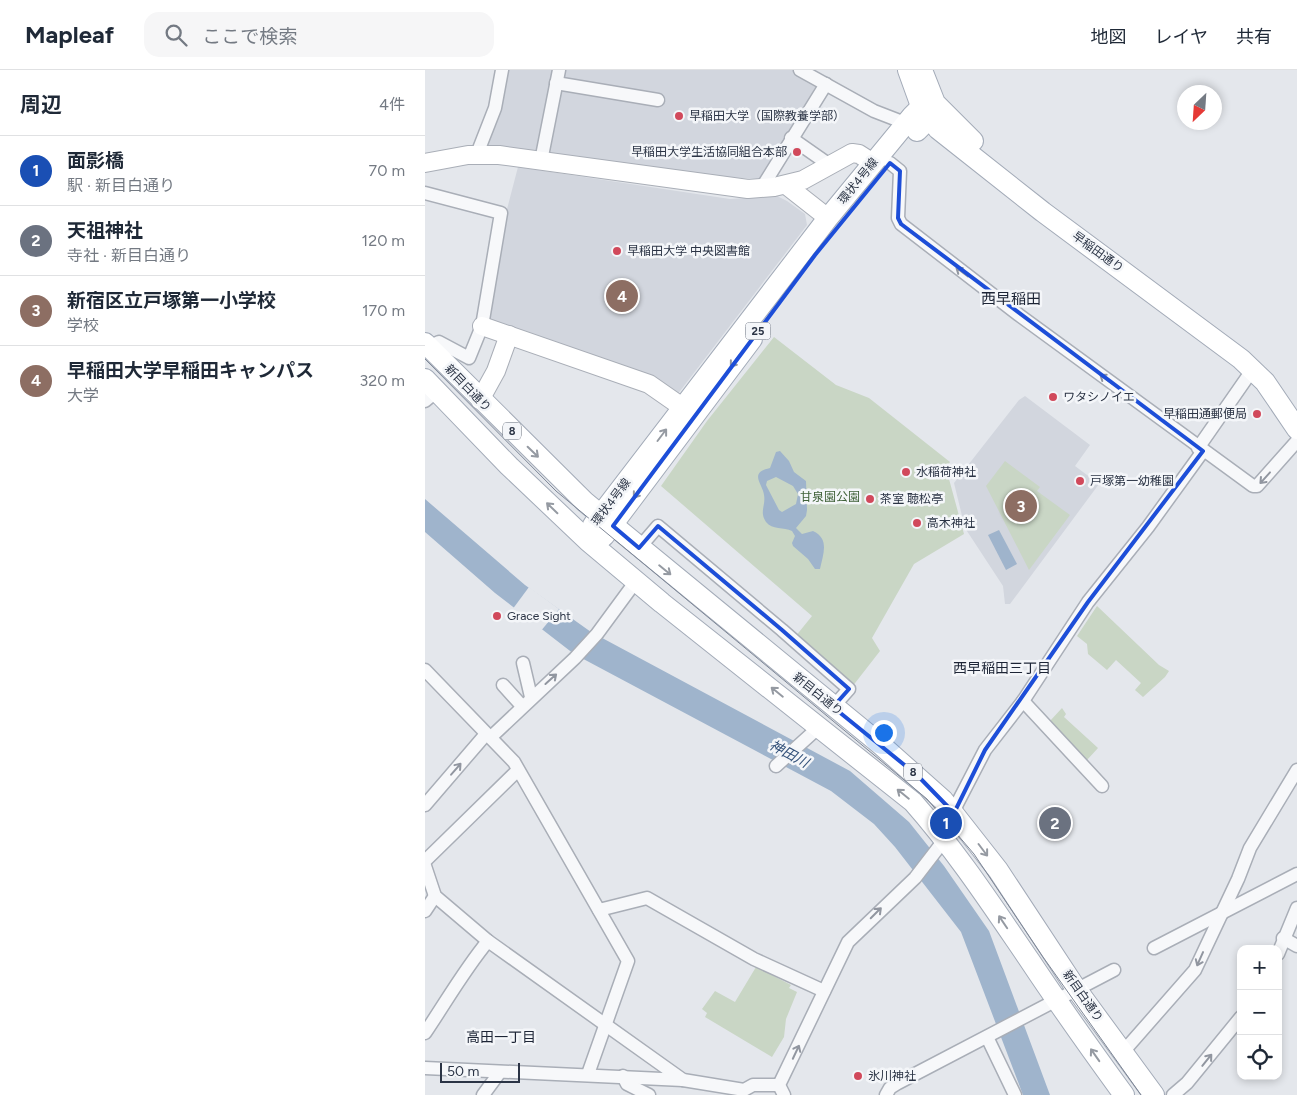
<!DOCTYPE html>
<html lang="ja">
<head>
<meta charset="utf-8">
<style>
	body { margin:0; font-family:Figtree,"Noto Sans JP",sans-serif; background:#f6f6f7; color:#1f2937 }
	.controls { position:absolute; right:15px; bottom:15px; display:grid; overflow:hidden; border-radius:10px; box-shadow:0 2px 8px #0003 }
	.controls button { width:45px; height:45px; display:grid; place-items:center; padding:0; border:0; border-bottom:1px solid #e0e1e3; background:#fff; color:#1f2937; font:25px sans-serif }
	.compass { position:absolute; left:752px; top:15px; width:45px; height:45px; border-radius:50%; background:#fff; box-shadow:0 2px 8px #0003; rotate:205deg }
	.scale { position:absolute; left:15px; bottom:12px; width:80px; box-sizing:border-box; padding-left:5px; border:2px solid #2b3445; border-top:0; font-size:14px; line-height:18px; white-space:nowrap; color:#2b3445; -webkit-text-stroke:4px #f4f6f9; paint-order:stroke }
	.you { position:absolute; left:458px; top:662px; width:18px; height:18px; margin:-12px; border:4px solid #fff; border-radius:50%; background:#1a73e8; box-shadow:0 0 0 8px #1a73e833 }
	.badge { display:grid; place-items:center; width:32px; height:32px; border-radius:50%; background:#b45309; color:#fff; font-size:16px; font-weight:700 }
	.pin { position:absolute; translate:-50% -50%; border:2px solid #fff; box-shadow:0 1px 5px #0006 }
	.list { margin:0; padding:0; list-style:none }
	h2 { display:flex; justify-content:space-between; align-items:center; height:65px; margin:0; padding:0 20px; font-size:21px }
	h2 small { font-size:16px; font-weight:400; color:#747a83 }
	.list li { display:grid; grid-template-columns:32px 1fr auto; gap:15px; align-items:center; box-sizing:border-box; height:70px; padding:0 20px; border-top:1px solid #e0e1e3 }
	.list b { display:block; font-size:19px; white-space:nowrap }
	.list p { margin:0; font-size:16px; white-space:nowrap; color:#747a83 }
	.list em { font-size:16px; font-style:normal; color:#747a83 }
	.icon { flex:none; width:28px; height:28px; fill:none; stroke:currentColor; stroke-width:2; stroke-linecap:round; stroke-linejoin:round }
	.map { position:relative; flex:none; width:872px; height:1025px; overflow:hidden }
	header { display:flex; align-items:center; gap:30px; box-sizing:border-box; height:70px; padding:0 25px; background:#fff; border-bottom:1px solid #e0e1e3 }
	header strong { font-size:24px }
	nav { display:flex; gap:28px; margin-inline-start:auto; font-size:18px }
	.search { width:350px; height:45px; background:#f6f6f7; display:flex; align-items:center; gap:12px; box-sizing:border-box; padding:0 18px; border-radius:15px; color:#747a83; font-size:19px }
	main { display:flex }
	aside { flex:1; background:#fff }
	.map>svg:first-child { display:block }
	.built { fill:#d2d6de }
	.green { fill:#c9d6c5 }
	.water { fill:#9fb4cc; fill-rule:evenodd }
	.pier { fill:#e4e7ec }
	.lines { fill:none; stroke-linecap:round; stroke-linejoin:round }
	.street-casing { stroke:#a9aeb7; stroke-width:15 }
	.secondary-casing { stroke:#a9aeb7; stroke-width:20 }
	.primary-casing { stroke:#a3abb8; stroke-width:22 }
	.street { stroke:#f7f8fa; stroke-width:12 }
	.secondary { stroke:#fff; stroke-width:18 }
	.primary { stroke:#fff; stroke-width:20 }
	.tram { stroke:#7d8696; stroke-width:1 }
	.oneway { stroke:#9196a0 }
	.oneway2 { stroke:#959aa2 }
	.marked { fill:none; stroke:#1d4ed8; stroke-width:4; stroke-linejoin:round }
	.poi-dot { fill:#d1495b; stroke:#f4f6f9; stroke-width:2 }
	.labels { text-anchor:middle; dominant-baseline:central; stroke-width:5; stroke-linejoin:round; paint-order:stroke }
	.shield { fill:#f4f6f9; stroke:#676e7b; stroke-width:1 }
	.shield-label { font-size:11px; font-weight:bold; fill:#2b3445 }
	.poi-label { font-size:12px; fill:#2b3445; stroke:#f4f6f9; text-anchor:start }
	.street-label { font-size:12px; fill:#2b3445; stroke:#f4f6f9 }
	.park-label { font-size:12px; fill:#3f6138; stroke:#f4f6f9 }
	.neighbourhood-label { font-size:14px; fill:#1d2536; stroke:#f4f6f9 }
	.water-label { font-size:14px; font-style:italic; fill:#34527a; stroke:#f4f6f9 }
	.quarter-label { font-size:15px; fill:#1d2536; stroke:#f4f6f9 }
</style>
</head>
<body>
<header>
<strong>Mapleaf</strong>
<div class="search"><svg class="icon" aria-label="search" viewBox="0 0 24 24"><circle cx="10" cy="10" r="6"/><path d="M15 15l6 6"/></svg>ここで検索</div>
<nav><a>地図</a><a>レイヤ</a><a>共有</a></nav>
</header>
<main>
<aside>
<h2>周辺<small>4件</small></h2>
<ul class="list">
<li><span class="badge" style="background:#1a4fb4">1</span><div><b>面影橋</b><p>駅 · 新目白通り</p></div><em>70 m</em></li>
<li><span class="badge" style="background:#6b7280">2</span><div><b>天祖神社</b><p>寺社 · 新目白通り</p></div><em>120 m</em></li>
<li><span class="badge" style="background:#8d6e63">3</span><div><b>新宿区立戸塚第一小学校</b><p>学校</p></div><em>170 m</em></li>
<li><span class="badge" style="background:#8d6e63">4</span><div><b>早稲田大学早稲田キャンパス</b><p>大学</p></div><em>320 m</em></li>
</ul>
</aside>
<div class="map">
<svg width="872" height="1025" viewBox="0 0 872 1025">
	<rect width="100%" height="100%" fill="#e4e7ec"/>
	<g class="built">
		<polygon points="80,0 367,0 392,14 339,109 275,106 118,82 60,76"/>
		<polygon points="93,97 305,129 352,126 362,131 380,144 382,155 252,325 62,253 81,143"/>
		<polygon points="600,326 665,375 650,396 674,414 585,534 580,534 578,516 540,458 529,413 594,330"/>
	</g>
	<g class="green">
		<polygon points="349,267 411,315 444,328 525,392 521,398 539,464 489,494 447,568 455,581 427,617 370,567 387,546 236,416 282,351"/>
		<polygon points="580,391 615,417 612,421 645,445 604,500 561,416"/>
		<polygon points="672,536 734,595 744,601 740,607 718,627 710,620 716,613 691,590 682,600 663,584 662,574 652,566"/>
		<polygon points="637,638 641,644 639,647 673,678 662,690 625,651"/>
		<polygon points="331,897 366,915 364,918 372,922 361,949 359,967 347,987 280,947 282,943 277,939 290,921 310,932"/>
	</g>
	<g class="water">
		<path d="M355,381L364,391L369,402L381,411L382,440L381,446L371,458L377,464L388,461C405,469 398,484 395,499H390L383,489L368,476L367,473L370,466L367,461C359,457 347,460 341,452C334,442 341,435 339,425C338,414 323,403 345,398L351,382ZM351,407L368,416L373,424L371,434L357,442L354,440L341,415L342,411Z"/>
		<polygon points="0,429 100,515 166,562 425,701 484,752 519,796 564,861 625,1025 598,1025 536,862 470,777 449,754 406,721 149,584 70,523 0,462"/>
		<polygon points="574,460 592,494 581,500 563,465"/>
	</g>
	<polygon class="pier" points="104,517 134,539 115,562 87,540"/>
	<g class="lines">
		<g class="street-casing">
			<g id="street">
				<polyline points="375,0 449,41 480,53"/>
				<polyline points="131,13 233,30"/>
				<polyline points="366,68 406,96"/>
				<polyline points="52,84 70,38 77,0"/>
				<polyline points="116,91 134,0"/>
				<polyline points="465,93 475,101 473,148 476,154 594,245 828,416 832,416 872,371"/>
				<polyline points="336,119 401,14"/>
				<polyline points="0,123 76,143 57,256 44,288 14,272 3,277"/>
				<polyline points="0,331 12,321"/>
				<polyline points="773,378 828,299"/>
				<polyline points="214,478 233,456 357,560 424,619 408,637"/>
				<polyline points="98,593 106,627"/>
				<polyline points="0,600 89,692 203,891 163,1004"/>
				<polyline points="78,615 97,636"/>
				<polyline points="598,631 677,716"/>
				<polyline points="66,667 150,588 172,564 211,511"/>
				<polyline points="351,696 394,657"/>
				<polyline points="0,735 61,664"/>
				<polyline points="0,791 93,700"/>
				<polyline points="0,796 10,826 63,871 258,1010 319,1020 328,1015 354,1015"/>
				<polyline points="174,840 222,828 329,889 399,921"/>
				<polyline points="0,841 10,826"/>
				<polyline points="858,868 872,876"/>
				<polyline points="729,878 872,804"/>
				<polyline points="853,884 872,838"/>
				<path d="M0,963C21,932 39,900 63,871"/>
				<polyline points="562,967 590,1025"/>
				<polyline points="698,982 770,900 813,809 825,778 872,700"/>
				<polyline points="0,998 258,1010"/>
				<polyline points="198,1006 202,1014 224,1025"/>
				<polyline points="58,1025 75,1002"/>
				<polyline points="359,1025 354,1015 423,872 490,808 520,769 532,734 560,680 598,631 663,532 723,457 778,381"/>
				<polyline points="461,1025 465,1018 473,1013 689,900"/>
				<polyline points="748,1025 762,1013 816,947"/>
			</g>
		</g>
		<g class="secondary-casing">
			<g id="secondary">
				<polyline points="0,93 43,85 74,85 323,119 349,117 378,110 427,83 434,84 448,93"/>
				<polyline points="361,115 403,148"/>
				<polyline points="57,256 224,314 257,337"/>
				<polyline points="55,330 71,301 84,265"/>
			</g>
		</g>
		<g class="primary-casing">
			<g id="primary">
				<polyline points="483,0 496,36 513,59 618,142 816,289 840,312 872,359"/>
				<polyline points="497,0 510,33 548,71"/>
				<polyline points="492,61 514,39"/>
				<polyline points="0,273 160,432 455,674 518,730 573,800 652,920 729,1025"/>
				<path d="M0,309L84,396L163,471L237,533L488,732C532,782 568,837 605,891C635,936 667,981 699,1025"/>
				<polyline points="168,455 403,148 487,46 506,27"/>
				<polyline points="179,466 327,269"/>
			</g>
		</g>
		<use href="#street" class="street"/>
		<use href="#secondary" class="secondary"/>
		<use href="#primary" class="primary"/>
		<polyline class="tram" points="0,289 131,421 502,729 549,784 618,887 716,1025"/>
	</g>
	<defs><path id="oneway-shaft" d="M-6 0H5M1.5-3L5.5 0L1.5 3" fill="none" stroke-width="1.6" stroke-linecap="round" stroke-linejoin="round" transform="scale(1.25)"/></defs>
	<g class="oneway">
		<use href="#oneway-shaft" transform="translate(537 202) rotate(-143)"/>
		<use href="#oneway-shaft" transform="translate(681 309) rotate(-144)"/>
		<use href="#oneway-shaft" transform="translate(840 408) rotate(132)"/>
		<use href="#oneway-shaft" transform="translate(126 609) rotate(-42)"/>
		<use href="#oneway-shaft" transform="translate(31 699) rotate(-49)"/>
		<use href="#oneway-shaft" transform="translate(451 843) rotate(-45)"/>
		<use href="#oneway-shaft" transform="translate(775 889) rotate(114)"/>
		<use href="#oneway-shaft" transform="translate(371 982) rotate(-65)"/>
		<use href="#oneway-shaft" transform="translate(782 990) rotate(-51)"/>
	</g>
	<g class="oneway2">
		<use href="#oneway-shaft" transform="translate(310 291) rotate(127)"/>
		<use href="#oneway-shaft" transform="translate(237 365) rotate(-53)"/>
		<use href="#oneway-shaft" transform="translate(108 382) rotate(44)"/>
		<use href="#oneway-shaft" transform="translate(213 422) rotate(127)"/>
		<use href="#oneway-shaft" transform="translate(127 438) rotate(-136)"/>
		<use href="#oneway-shaft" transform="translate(240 500) rotate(39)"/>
		<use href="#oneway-shaft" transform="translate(352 622) rotate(-141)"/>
		<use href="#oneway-shaft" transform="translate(478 724) rotate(-141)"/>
		<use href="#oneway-shaft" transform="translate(558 780) rotate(53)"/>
		<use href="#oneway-shaft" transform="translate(578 852) rotate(-124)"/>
		<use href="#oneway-shaft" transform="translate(670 985) rotate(-125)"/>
	</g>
	<path class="marked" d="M465,93L475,101L473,148L476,154L778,381L663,532L560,680L529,743L493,706L408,637L424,619L357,560L233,456L214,478L188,456L390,185Z"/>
	<g class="poi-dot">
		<circle cx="254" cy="46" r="5"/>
		<circle cx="372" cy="82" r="5"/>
		<circle cx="192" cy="181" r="5"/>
		<circle cx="628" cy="327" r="5"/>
		<circle cx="832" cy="344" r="5"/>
		<circle cx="481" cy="402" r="5"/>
		<circle cx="655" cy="411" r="5"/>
		<circle cx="445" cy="429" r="5"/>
		<circle cx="492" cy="453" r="5"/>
		<circle cx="72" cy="546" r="5"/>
		<circle cx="433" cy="1006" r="5"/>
	</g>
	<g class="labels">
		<g class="shield">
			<rect x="320.5" y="252.5" width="25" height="17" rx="4"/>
			<rect x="78" y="352.5" width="18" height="17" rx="4"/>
			<rect x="479" y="693.5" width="18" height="17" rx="4"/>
		</g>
		<g class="shield-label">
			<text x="333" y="261">25</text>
			<text x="87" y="361">8</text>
			<text x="488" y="702">8</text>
		</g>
		<g class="poi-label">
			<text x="264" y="46">早稲田大学（国際教養学部）</text>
			<text x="362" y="82" text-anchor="end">早稲田大学生活協同組合本部</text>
			<text x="202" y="181">早稲田大学 中央図書館</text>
			<text x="638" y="327">ワタシノイエ</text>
			<text x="822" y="344" text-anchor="end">早稲田通郵便局</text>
			<text x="491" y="402">水稲荷神社</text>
			<text x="665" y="411">戸塚第一幼稚園</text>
			<text x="455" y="429">茶室 聴松亭</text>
			<text x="502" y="453">高木神社</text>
			<text x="82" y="546">Grace Sight</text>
			<text x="443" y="1006">氷川神社</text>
		</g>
		<g class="street-label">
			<text transform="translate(433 111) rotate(-51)">環状4号線</text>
			<text transform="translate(673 182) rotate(36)">早稲田通り</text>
			<text transform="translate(43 318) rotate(46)">新目白通り</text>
			<text transform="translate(186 432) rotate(-53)">環状4号線</text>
			<text transform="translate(393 624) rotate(39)">新目白通り</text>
			<text transform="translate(658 926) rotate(55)">新目白通り</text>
		</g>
		<g class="park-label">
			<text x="405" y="427">甘泉園公園</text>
		</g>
		<g class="neighbourhood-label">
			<text x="577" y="598">西早稲田三丁目</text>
			<text x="76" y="967">高田一丁目</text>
		</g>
		<g class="water-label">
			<text transform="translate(364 684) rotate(28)">神田川</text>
		</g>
		<g class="quarter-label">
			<text x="586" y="229">西早稲田</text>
		</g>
	</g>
</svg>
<div class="controls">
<button>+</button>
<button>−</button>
<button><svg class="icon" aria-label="locate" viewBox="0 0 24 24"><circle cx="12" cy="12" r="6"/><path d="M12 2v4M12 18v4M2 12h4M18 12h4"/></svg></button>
</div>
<svg class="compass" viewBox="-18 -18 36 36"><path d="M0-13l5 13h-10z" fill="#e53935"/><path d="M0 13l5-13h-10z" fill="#747a83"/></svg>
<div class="scale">50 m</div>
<div class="you"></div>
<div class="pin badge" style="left:521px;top:753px;background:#1a4fb4">1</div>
<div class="pin badge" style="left:630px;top:753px;background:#6b7280">2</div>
<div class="pin badge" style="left:596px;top:436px;background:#8d6e63">3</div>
<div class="pin badge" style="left:197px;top:226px;background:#8d6e63">4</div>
</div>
</main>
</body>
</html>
